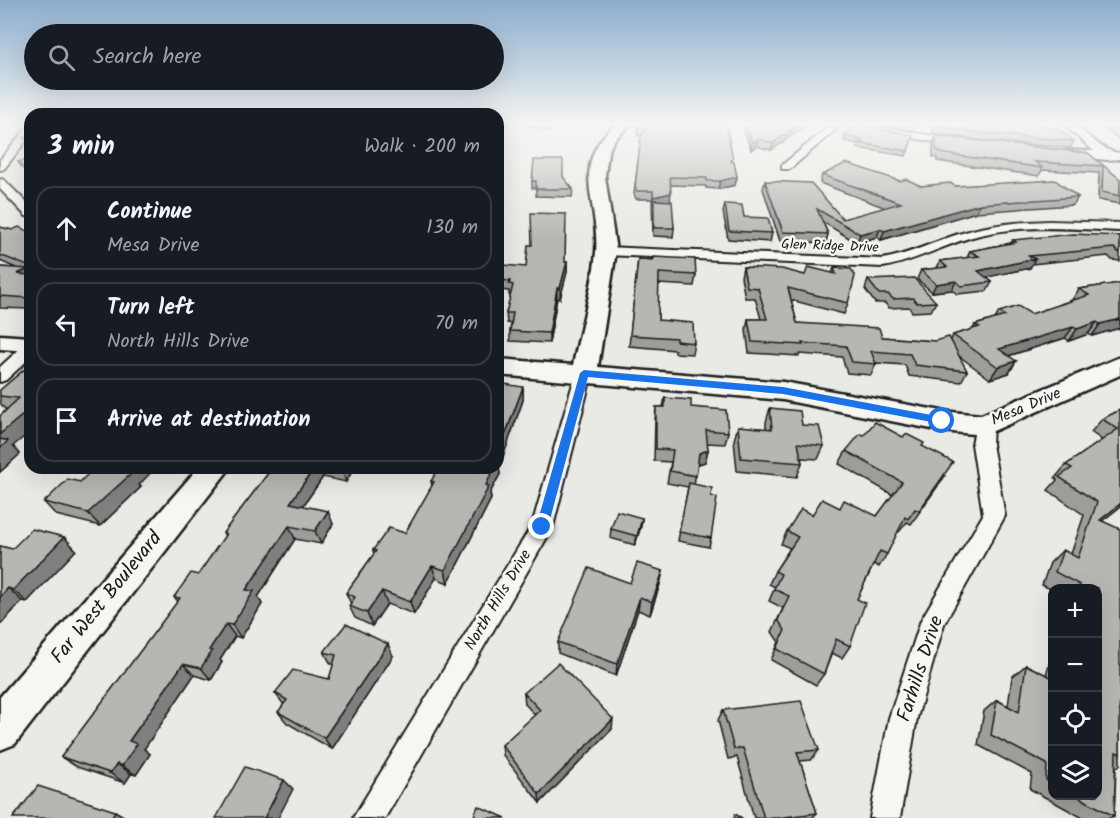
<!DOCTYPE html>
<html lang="en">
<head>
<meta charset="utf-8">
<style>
	body { margin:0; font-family:Kalam,sans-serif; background:#20242c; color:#f1f3f6 }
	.controls { position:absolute; right:18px; bottom:18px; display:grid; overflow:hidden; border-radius:12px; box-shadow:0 6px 24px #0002 }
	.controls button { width:54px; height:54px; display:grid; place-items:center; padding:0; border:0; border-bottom:2px solid #363941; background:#171b24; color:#f1f3f6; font:30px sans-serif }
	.stop { position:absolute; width:18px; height:18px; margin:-14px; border:4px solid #1a73e8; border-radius:50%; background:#fff }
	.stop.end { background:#1a73e8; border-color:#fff; box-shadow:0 2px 6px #0008 }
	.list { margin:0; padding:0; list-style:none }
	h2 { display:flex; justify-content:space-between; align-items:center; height:78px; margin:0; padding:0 24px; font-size:26px }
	h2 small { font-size:20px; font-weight:400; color:#9ea1a6 }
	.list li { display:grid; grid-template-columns:39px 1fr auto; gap:18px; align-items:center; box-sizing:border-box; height:84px; margin:0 12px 12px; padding:0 12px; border:2px solid #363941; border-radius:18px }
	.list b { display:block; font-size:22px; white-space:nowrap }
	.list p { margin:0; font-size:20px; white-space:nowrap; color:#9ea1a6 }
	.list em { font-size:20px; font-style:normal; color:#9ea1a6 }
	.icon { flex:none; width:33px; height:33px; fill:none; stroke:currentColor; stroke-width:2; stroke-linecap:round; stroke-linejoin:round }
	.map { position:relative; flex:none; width:1120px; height:818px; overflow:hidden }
	.search { position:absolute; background:#171b24; box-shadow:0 6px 24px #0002; left:24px; top:24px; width:480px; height:66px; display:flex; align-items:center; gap:15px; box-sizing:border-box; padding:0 21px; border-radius:33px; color:#9ea1a6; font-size:22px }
	.panel { position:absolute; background:#171b24; box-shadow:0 6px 24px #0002; left:24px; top:108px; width:480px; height:366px; border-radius:18px }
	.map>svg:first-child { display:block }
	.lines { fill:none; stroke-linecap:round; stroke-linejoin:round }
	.street-casing { stroke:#1c1c1c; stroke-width:4 }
	.secondary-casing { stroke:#1c1c1c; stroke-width:5 }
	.street { fill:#f6f6f2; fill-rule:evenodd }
	.secondary { fill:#f6f6f2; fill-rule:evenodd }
	.wall { fill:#9d9d9a; stroke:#1c1c1c; stroke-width:1.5 }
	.shaded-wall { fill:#7f7f7d; stroke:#1c1c1c; stroke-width:1.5 }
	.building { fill:#b6b6b3; stroke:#1c1c1c; stroke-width:1.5 }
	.route { fill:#1a73e8 }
	.labels { text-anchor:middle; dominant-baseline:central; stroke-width:5; stroke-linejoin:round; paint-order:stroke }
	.far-street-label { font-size:14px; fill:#1c1c1c; stroke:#f6f6f2 }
	.street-label { font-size:16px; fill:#1c1c1c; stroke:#f6f6f2 }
	.near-street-label { font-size:20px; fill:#1c1c1c; stroke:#f6f6f2 }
</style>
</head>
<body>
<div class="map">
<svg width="1120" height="818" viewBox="0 0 1120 818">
	<rect width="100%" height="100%" fill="#e9e9e5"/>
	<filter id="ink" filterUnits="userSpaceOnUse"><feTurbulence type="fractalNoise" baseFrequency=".0167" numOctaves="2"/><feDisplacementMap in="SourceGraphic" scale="12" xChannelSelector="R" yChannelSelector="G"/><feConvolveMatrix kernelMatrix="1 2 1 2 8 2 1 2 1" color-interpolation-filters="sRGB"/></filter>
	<g filter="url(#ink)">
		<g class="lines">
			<g class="street-casing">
				<g id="street">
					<polygon points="832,124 842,124 790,169 782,169 782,165"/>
					<polygon points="845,124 864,124 957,140 962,143 957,146 850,127"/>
					<path d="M1063,124C1086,124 1095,151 1120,153V159L1107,160L1064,155L1063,153L1068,150L1094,151Z"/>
					<polygon points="30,127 30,136 4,169 0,170 0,160 27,128"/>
					<polygon points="0,179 4,180 30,206 30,217 26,216 0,189"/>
					<path d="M1049,221L1120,223V231C1074,229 1026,224 980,235C947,243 917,261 883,267L606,255L599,251L606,247L883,259C911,254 935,241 962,233C990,224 1020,222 1049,221Z"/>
					<polygon points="30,344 30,358 6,380 0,382 0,367 24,345"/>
					<polygon points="584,367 590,369 592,373 553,527 385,818 353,818 532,525 576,373 578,369"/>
					<polygon points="984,418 991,420 993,425 992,444 1005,516 944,624 917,718 900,818 870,818 889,718 921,620 983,515 972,444 977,420"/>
				</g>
			</g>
			<g class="secondary-casing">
				<g id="secondary">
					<path d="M616,124H631L614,140L608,152L605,176L616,251L598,367L783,382L942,411L981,415L1120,357V375L984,435L942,431L783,400L498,375V359L573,365C580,330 593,287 596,252C600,201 568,165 616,124Z"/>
					<polygon points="0,335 30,337 30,351 0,349"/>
					<polygon points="198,468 230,468 15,744 0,750 0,697"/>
				</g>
			</g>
			<use href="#street" class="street"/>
			<use href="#secondary" class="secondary"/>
		</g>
		<g class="wall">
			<polygon points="519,124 551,124 548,131"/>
			<polygon points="643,124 733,162 737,177 735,185 718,189 706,188 706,186 670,185 670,201 674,228 673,237 653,236 652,199 636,199 634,194 641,136 637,135 638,128"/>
			<polygon points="742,124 804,124 803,128 790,137 787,137 786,140 771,150 756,146 751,150"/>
			<polygon points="873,124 916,124 914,130"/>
			<polygon points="933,124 1041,124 1047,128 1074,141 1070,148 985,141 933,133"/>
			<polygon points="1098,124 1120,124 1120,140"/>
			<polygon points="913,135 906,156 857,148 859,144 844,141 845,136"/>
			<polygon points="936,136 1088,153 1120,179 1120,204 1098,200 1099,173 1042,170 1039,176 937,161 937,158 933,157 933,144"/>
			<polygon points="822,175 900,181 921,186 955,186 1078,197 1073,205 976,212 881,240 877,237 857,243 823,222 828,234 826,243 780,241 763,189 765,181 843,219 886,208 820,183"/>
			<polygon points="563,177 573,189 572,197 536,196 536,188 532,188 532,181"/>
			<polygon points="725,204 744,217 772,233 770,242 728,239 723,212"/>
			<polygon points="0,227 12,230 30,232 30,309 0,308 0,267 16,268 0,261"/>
			<polygon points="1120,236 1120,261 1112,260 1108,256 1032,264 1030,268 986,277 992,282 987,291 957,294 952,290 932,292 917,279 921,270 937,268 940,261 967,258 970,251 1011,243 1013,240"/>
			<polygon points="638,259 696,275 694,286 658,284 658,320 694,343 692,354 675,353 675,350 629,346"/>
			<polygon points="565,262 567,262 567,272 560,299 557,298 549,343 510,341 510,331 511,324 507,323 506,313 511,295 509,295 509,291 499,290 498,280"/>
			<polygon points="743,267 805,275 832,273 834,268 848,303 844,314 791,300 797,323 882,337 935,341 951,340 953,335 973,329 975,325 995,319 999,312 1031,314 1072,300 1079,289 1120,283 1120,328 1092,336 1088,334 1069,341 1065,338 1008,356 1016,361 1009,373 990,379 959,356 967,371 961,382 909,376 905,365 875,363 876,364 871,375 847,373 842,357 800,354 799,356 749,353 746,330 748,319 761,319 755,298 745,298 741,277"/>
			<polygon points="868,280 936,302 931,311 912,312 909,307 889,308 885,303 875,303 865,289"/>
			<polygon points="26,368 13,446 20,454 0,472 0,416 7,409 5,409 0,403 0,390"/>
			<polygon points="523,387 523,400 499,468 500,474 490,493 491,499 448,583 436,578 414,614 387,604 372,626 355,618 349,606 351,604 346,593 374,554 373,550 405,533 432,486 431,481 498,468"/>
			<polygon points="665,398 691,407 728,432 725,444 707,443 708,450 705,462 698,464 694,484 711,496 711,538 709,547 678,541 688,487 667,483 671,462 654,461 655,419 656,407 663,407"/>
			<polygon points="770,408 802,425 824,446 818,459 801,458 802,463 797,477 737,471 734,440 738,426 766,429 766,422"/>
			<polygon points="1120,410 1120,507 1102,521 1119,710 1120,711 1120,765 1116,768 1114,816 1110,818 1083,818 1030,789 1032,774 978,745 984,711 997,700 1008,706 1012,677 1026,665 1046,675 1053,650 1053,795 1098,795 1098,588 1053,588 1053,590 1042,585 1050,563 1063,550 1071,554 1084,515 1048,490 1057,480 1055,478 1066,465 1102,440 1091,432 1102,419"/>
			<polygon points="864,435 922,446 945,476 911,524 907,522 899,532 898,531 887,554 879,567 874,564 857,599 850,646 842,658 832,653 824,674 816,685 771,660 779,642 772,632 783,608 769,601 775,587 769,584 775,571 790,548 781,544 787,531 812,515 840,508 877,516 893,495 839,464 846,451"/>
			<polygon points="272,468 354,468 346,482 323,477 303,506 333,524 321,544 295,539 258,597 262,604 241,638 235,636 220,660 222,662 211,680 194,675 144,749 150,754 136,775 131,774 125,783 77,767 61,757 178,601 174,597 198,575 225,536 223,533"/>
			<polygon points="80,482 139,485 141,487 100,526 56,515 44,502"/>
			<polygon points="642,518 641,526 635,545 610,538 611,529"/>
			<polygon points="64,537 76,550 27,602 22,601 2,623 0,623 0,546 12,549"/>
			<polygon points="663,571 660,584 650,615 638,610 616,676 558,653 558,642 630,583"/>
			<polygon points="324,652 393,656 332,749 287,723 278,712 284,705 275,693 329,679 334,664 331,664"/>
			<polygon points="524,693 612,729 540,803 503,755 502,745 535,715 525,704"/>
			<polygon points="723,710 819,750 811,760 800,761 817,813 812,818 754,818 737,757 728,759 718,720"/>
		</g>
		<g class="shaded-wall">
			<polygon points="502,124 507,124 498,139 498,130"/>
			<polygon points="801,124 804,124 803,128 790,137 791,130"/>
			<polygon points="787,133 786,140 771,150 773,143"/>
			<polygon points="30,136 30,144 29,144 24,137"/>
			<polygon points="758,139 756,146 751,150 752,143"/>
			<polygon points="737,177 735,185 718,189 720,181"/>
			<polygon points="671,193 670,201 654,200 653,205 653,197"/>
			<polygon points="980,204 976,212 881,240 884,231"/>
			<polygon points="880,229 877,237 857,243 860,234"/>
			<polygon points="1035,259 1030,268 974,280 978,271"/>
			<polygon points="567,262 567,272 560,299 560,288"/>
			<polygon points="29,269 30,270 30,283 17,274"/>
			<polygon points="956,281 952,290 932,292 936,284"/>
			<polygon points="557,288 557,298 549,343 549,333"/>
			<polygon points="1120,319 1120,328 1092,336 1100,324"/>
			<polygon points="1097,322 1088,334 1069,341 1077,329"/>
			<polygon points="1073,327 1065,338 992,361 999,349"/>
			<polygon points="1016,361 1009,373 990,379 998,367"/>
			<polygon points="523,387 523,400 499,468 500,474 490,493 491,499 448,583 445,570 494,468 498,468 498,454"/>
			<polygon points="30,409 30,432 13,446 20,454 0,472 0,434"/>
			<polygon points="708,450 705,462 696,465 699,453"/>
			<polygon points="132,468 155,468 139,485 141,487 100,526 88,513"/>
			<polygon points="314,468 319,468 323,477 296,516 290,503"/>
			<polygon points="341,468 354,468 346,482"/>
			<polygon points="1120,504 1120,507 1087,533 1100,520"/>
			<polygon points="328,511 333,524 321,544 315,531"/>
			<polygon points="642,518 641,526 635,545 637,536"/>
			<polygon points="289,526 295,539 258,597 262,604 241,638 232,625 246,590"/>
			<polygon points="64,537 76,550 27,602 13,590"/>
			<polygon points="432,566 436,578 414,614 410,602"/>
			<polygon points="663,571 660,584 650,615 652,602"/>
			<polygon points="8,588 22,601 2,623 0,622 0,597"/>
			<polygon points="382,591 387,604 372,626 367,613"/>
			<polygon points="640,597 638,610 616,676 617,664"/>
			<polygon points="226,624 235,636 220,660 222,662 211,680 201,668 209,650"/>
			<polygon points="388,644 393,656 332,749 324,738"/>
			<polygon points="183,664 194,675 144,749 150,754 136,775 122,766 129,741"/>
			<polygon points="613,719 612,729 540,803 539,794"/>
			<polygon points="117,764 131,774 125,783 110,773"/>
			<polygon points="284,780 293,789 278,818 264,818"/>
			<polygon points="115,811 127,818 111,818"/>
		</g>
		<g class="building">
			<polygon points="498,124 502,124 498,130"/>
			<polygon points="643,124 726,124 733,159 731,161 734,162 737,177 720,181 707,181 707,178 670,177 671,193 653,197 653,191 637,191 635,187 641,136 646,130 638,128"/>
			<polygon points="746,124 801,124 791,130 788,130 787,133 773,143 758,139 752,143"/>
			<polygon points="856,124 913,135 908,151 859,143 863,140 845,136"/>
			<polygon points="935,124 1041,124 1047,128 1059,129 1074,141 988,134 935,126"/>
			<polygon points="1112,124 1120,124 1120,130"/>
			<polygon points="936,136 1088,153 1120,179 1120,196 1102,192 1103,166 1035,162 1043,168 940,153 940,151 936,150"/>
			<polygon points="30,159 30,178 18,162"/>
			<polygon points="534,160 563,160 563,177 573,189 536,189 536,181 532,181"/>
			<polygon points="846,163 900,181 906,179 921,186 950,183 955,186 1055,180 1078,197 980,204 884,231 880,229 860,234 817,209 828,234 783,232 765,181 811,183 843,219 901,203 822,175"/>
			<polygon points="654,200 672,201 674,228 654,228"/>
			<polygon points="725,204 742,205 744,217 768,218 772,233 729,231"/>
			<polygon points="531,213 566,214 565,262 567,262 560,288 557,288 549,333 510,331 513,313 506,313 513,285 509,284 510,281 498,280 504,265 526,267 528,245 532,245"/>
			<polygon points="0,227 12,230 19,227 30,232 30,267 0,255"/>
			<polygon points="1073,234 1120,236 1120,252 1118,252 1114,248 1029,256 1035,259 978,271 992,282 961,286 956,281 936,284 921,270 947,267 940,261 979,256 970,251 1016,242 1013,240"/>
			<polygon points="653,257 695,259 696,275 659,273 658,320 693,323 694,343 676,341 676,338 630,335 638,259 653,260"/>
			<polygon points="0,267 29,269 17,274 30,275 30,298 0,296"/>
			<polygon points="743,267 782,269 805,275 808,267 836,274 834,268 851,269 855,276 848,303 788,288 797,323 879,328 882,337 907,339 935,341 949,337 967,371 915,365 910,354 871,351 876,364 852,362 846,346 802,343 803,345 752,342 748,319 767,319 758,288 747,287"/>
			<polygon points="914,278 936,302 917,303 913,298 893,299 888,294 879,294 868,280"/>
			<polygon points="1120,283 1120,319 1100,324 1097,322 1077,329 1073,327 999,349 1016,361 998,367 953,335 979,327 975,325 1005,316 999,312 1018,306 1031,314 1089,295 1079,289"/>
			<polygon points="26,368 30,368 30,409 0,434 0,416 19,398 0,396 0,390"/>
			<polygon points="498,383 523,387 498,454"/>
			<polygon points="665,398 691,400 691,407 726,410 728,432 706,430 708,450 699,453 696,476 670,471 673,450 656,449 656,407 665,407"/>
			<polygon points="770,408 800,411 802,425 819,426 824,446 798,443 802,463 741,458 738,426 772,429"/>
			<polygon points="1120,410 1120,504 1100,520 1120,529 1120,702 1119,710 1120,711 1120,754 1116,752 1114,816 1075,795 1098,795 1098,588 1079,588 1080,585 1055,572 1063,550 1078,558 1097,502 1059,477 1072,468 1066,465 1118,429 1102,419"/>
			<polygon points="875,422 903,437 906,434 924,443 922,446 953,462 919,511 915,509 908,519 905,517 887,554 880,551 857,599 865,603 850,646 836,639 824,674 777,649 785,630 778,620 789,596 774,589 781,574 775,571 798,537 787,531 801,509 812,515 822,499 840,508 844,500 877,516 902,482 846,451 860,434 864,435"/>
			<polygon points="0,439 8,441 0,448"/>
			<polygon points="94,468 132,468 128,473 131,474 88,513 44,502 68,479 80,482"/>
			<polygon points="272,468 314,468 290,503 328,511 315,531 289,526 246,590 254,591 232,625 226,624 209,650 212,651 201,668 183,664 129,741 137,744 122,766 117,764 110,773 61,757 180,598 174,597 191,573 198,575 226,534 223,533"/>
			<polygon points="439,468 494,468 486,485 489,486 445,570 432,566 410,602 382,591 367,613 349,606 355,597 346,593 376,551 373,550 389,528 405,533 434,482 431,481"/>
			<polygon points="689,483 712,488 711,496 717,498 711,538 679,532"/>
			<polygon points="617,511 642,518 637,536 611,529"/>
			<polygon points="32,529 64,537 13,590 8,588 0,597 0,546 12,549"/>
			<polygon points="637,563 663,571 652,602 640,597 617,664 558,642 589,568 630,583"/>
			<polygon points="346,624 388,644 324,738 278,712 287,700 275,693 293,670 329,679 336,655 324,652"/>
			<polygon points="558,663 613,719 539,794 502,745 540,710 524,693"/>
			<polygon points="1026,665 1053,678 1053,783 1046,780 1047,764 991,735 997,700 1019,712"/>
			<polygon points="801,701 819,750 797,752 817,813 776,818 764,818 743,748 734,749 723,710"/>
			<polygon points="245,767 284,780 264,818 216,818"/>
			<polygon points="38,786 115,811 111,818 13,818"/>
			<polygon points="478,806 506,818 473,818"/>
			<polygon points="735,814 742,818 734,818"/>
		</g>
	</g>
	<linearGradient id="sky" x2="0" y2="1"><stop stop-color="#8cadcc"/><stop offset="0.52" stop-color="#f5f5f3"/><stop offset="1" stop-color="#f5f5f3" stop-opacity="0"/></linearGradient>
	<rect width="1120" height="238" fill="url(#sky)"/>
	<polygon class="route" points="584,370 783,387 942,417 947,421 942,424 783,394 588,377 548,527 542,531 536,527 580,373"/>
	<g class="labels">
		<g class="far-street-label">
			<text transform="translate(830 246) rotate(2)">Glen Ridge Drive</text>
		</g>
		<g class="street-label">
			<text transform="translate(1026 407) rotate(-23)">Mesa Drive</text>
			<text transform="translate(498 600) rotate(-59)">North Hills Drive</text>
		</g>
		<g class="near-street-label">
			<text transform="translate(107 598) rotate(-51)">Far West Boulevard</text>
			<text transform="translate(921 669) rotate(-72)">Farhills Drive</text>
		</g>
	</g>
</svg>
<div class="controls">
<button>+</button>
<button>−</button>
<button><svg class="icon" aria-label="locate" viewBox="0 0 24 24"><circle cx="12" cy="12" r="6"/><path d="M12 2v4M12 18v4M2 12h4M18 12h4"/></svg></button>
<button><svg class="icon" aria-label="layers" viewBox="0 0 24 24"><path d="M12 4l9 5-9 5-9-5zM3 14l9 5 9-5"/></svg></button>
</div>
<div class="stop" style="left:942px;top:421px"></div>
<div class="stop end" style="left:542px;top:527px"></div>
<div class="search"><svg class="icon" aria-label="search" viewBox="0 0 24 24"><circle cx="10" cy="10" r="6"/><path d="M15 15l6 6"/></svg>Search here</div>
<section class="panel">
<h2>3 min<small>Walk · 200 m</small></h2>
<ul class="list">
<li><svg class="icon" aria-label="ahead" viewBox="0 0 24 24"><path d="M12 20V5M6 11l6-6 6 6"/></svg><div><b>Continue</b><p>Mesa Drive</p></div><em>130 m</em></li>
<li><svg class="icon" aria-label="left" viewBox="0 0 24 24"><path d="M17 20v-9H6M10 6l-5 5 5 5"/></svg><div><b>Turn left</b><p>North Hills Drive</p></div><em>70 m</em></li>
<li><svg class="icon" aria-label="arrive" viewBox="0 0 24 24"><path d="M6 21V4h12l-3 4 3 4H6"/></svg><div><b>Arrive at destination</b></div></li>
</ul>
</section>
</div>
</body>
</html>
